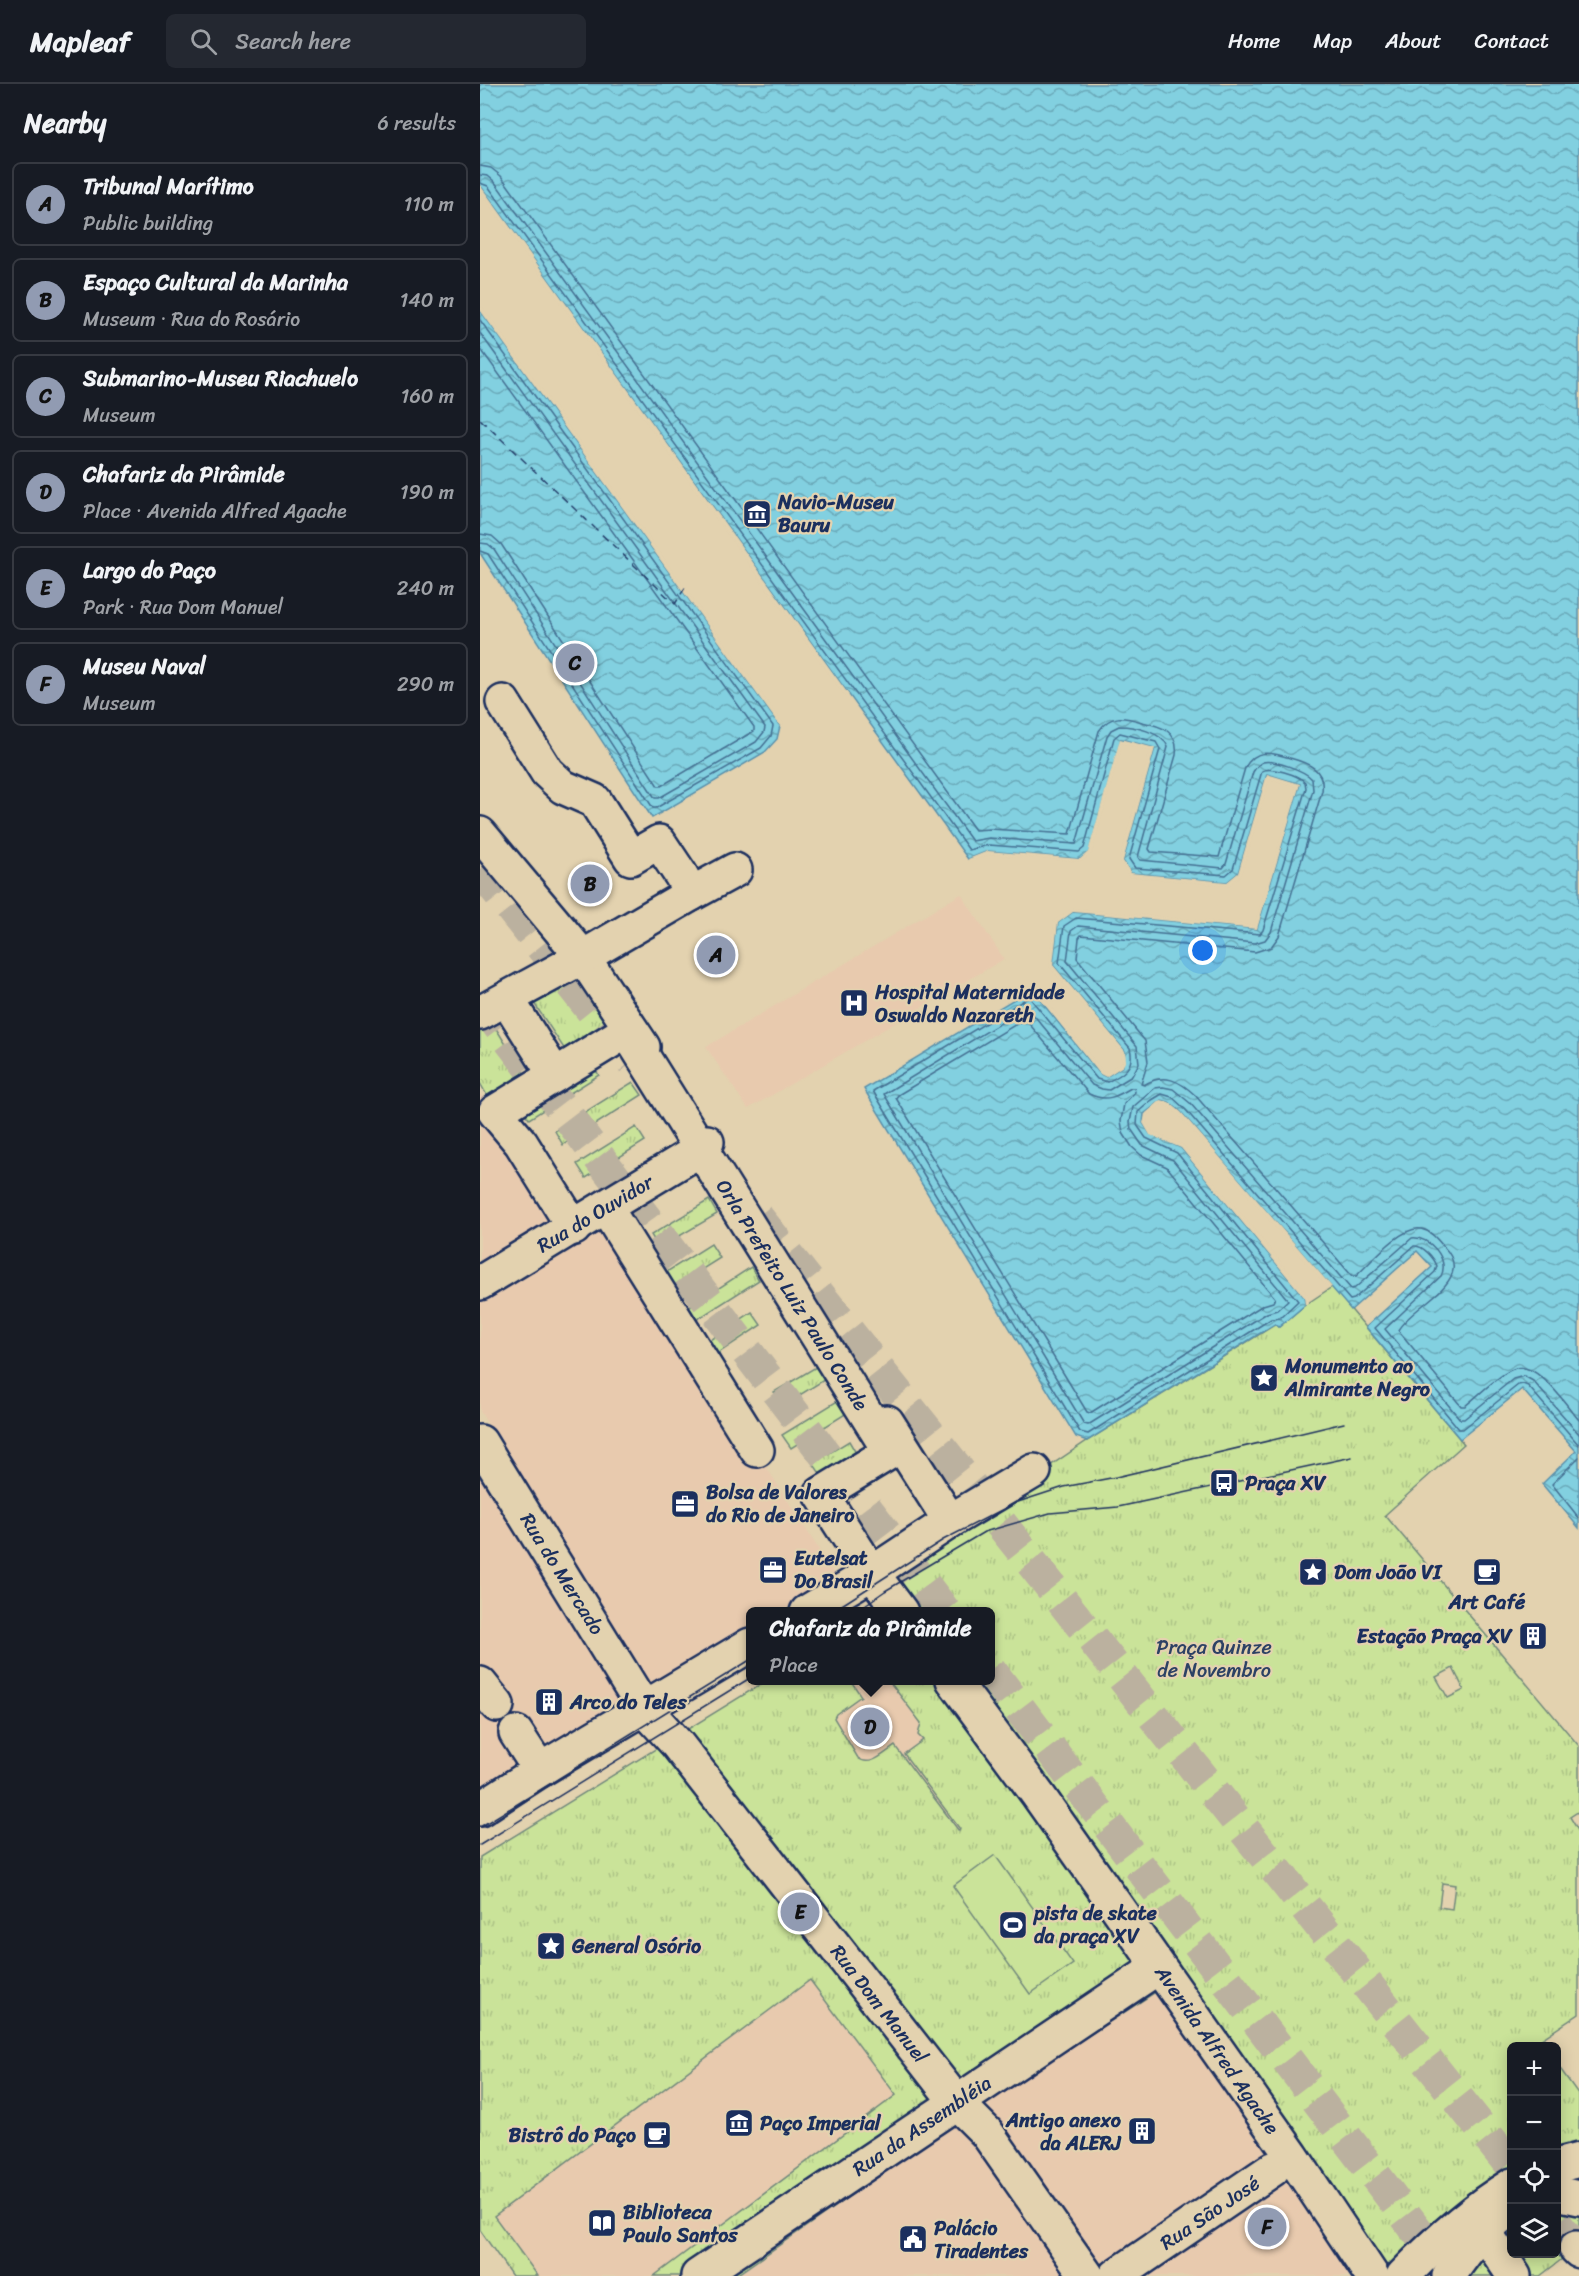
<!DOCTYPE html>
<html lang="en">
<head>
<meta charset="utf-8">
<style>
	body { margin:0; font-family:Sriracha,sans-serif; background:#242831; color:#f1f3f6 }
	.controls { position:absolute; right:18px; bottom:18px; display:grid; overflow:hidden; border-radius:9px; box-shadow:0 3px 15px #0003 }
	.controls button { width:54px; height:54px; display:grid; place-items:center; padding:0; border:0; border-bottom:2px solid #363941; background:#171b24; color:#f1f3f6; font:30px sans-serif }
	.you { position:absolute; left:723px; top:867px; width:21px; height:21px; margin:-15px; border:4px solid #fff; border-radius:50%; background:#1a73e8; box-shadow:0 0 0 9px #1a73e833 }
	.badge { display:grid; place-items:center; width:39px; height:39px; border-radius:50%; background:#919bb2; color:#111; font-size:20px; font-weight:700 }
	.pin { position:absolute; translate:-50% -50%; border:3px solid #fff; box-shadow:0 2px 6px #0006 }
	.popup { position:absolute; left:266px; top:1523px; width:249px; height:78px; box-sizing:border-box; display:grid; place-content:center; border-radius:9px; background:#171b24; filter:drop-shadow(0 2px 4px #0005); font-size:20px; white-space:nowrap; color:#9ea1a6 }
	.popup b { font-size:22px; color:#f1f3f6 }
	.popup::after { content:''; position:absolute; left:50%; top:100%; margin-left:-12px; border:12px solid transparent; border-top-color:#171b24 }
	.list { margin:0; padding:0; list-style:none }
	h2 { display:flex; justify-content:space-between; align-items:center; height:78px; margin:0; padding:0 24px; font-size:26px }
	h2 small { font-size:20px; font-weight:400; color:#9ea1a6 }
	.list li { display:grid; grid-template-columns:39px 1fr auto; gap:18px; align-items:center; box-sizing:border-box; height:84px; margin:0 12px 12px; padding:0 12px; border:2px solid #363941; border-radius:9px }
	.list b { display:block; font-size:22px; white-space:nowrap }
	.list p { margin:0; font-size:20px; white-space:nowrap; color:#9ea1a6 }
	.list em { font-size:20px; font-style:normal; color:#9ea1a6 }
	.icon { flex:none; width:33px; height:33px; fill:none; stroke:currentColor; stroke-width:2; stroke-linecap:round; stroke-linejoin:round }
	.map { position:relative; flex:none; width:1099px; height:2192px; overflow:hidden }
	header { display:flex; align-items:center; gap:36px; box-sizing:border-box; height:84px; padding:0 30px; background:#171b24; border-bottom:2px solid #363941 }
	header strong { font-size:28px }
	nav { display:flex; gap:33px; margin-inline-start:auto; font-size:21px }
	.search { width:420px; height:54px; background:#242831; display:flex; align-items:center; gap:15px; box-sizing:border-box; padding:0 21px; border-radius:9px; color:#9ea1a6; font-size:22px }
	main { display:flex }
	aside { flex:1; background:#171b24 }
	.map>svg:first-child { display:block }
	.built { fill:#e8caae }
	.grass { fill:url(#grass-tufts); stroke:#72897c; stroke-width:1.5; fill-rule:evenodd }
	.garden { fill:#cae399; stroke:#72897c; stroke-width:1.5 }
	.water { fill:url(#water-waves); stroke:#5990ac; stroke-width:1.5 }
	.pier { fill:#e3d2af }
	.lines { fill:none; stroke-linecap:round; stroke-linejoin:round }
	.shore { stroke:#446f92; stroke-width:1.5 }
	.ferry { stroke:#253f6b; stroke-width:1.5; stroke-dasharray:8 6; stroke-linecap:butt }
	.highway-tunnel { stroke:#bbb19f; stroke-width:33; stroke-dasharray:33 16; stroke-linecap:butt }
	.minor-casing { stroke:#1b2f5e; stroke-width:38 }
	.highway-casing { stroke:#1b2f5e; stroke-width:38 }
	.minor { stroke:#e3d2af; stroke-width:33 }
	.highway { stroke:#e3d2af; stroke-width:33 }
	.tram { stroke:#1b2f5e; stroke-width:1.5 }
	.labels { text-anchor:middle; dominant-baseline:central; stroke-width:4.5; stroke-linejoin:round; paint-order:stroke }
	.poi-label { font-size:20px; font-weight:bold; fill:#1b2f5e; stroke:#e3d2af; text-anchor:start }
	.street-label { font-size:20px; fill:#1b2f5e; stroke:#e3d2af }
	.park-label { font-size:20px; fill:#2c4164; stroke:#e3d2af }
</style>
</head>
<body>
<header>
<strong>Mapleaf</strong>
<div class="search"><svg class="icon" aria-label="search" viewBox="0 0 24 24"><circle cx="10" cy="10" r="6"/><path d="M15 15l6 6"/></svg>Search here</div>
<nav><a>Home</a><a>Map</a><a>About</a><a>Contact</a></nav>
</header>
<main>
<aside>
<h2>Nearby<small>6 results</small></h2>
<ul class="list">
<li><span class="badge">A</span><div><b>Tribunal Marítimo</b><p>Public building</p></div><em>110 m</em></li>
<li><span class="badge">B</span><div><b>Espaço Cultural da Marinha</b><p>Museum · Rua do Rosário</p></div><em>140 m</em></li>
<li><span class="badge">C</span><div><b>Submarino-Museu Riachuelo</b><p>Museum</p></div><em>160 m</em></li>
<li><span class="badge">D</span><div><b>Chafariz da Pirâmide</b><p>Place · Avenida Alfred Agache</p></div><em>190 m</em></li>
<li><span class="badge">E</span><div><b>Largo do Paço</b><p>Park · Rua Dom Manuel</p></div><em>240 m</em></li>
<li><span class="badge">F</span><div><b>Museu Naval</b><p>Museum</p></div><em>290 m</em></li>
</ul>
</aside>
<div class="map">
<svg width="1099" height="2192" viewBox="0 0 1099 2192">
	<defs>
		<pattern id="grass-tufts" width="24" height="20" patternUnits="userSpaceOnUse" patternTransform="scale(1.5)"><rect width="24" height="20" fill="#cae399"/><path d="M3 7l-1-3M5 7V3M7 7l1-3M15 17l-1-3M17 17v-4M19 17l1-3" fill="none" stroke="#adc386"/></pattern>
		<pattern id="water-waves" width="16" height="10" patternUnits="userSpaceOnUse" patternTransform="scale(1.5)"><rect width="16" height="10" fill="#82d0e0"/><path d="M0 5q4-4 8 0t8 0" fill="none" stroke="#6aa9b9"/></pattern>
	</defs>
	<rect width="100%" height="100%" fill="#e3d2af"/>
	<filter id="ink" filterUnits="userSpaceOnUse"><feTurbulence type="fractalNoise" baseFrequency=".0167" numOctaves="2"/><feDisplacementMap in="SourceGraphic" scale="12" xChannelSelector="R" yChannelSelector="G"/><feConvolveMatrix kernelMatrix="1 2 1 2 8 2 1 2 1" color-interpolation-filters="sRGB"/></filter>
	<g filter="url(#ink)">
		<g class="built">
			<polygon points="481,810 524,875 268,1025 226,963"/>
			<polygon points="0,1010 116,1145 132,1167 152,1172 357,1494 302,1527 270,1528 270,1547 170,1609 0,1327"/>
			<polygon points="0,1387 144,1618 0,1713"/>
			<polygon points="287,1597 488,1597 922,2192 660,2192 632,2180 624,2181 614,2179 592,2192 32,2192 0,2146 0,1774"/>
		</g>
		<g class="grass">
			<polygon points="92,888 132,937 85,966 50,913"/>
			<polygon points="12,938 45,991 8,1013 0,999 0,945"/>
			<polygon points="110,978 119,991 49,1035 40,1022"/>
			<polygon points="153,998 162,1011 83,1061 75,1047"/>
			<polygon points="156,1043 165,1057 106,1094 97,1080"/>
			<polygon points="229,1116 237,1130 179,1164 171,1151"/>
			<polygon points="231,1160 240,1174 189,1206 180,1192"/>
			<polygon points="271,1183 279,1196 210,1240 202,1228"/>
			<path d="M852,1203L984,1360L905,1431L1099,1662V1727L1090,1733L1099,1748V1930L1060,1956L1065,1962H1032L1031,2112L966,2177L944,2192H875L677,1907L489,2029L255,2192H174L416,2011L330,1896L14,2132L58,2192H32L0,2146V1773L286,1597H371L381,1612L356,1630L354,1634L378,1674C390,1684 404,1669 415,1662L479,1747L480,1745L424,1670L443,1656L438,1651L441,1639L409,1597L510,1596V1528L400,1527L414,1519L411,1489L607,1357L796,1240L799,1243L825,1221ZM973,1584L984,1606L968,1614L956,1593ZM962,1799L975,1801L972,1825L959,1823Z"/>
			<polygon points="272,1228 281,1241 228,1276 219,1263"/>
			<polygon points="336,1283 344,1296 302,1322 294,1308"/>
			<polygon points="359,1316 367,1329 311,1364 302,1351"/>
			<polygon points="369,1357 376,1369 341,1391 333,1379"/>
			<polygon points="1076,1979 1099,2011 1099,2104 1077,2100"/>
			<polygon points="1077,2122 1099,2127 1099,2162 1060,2192 1046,2192 1019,2151 1031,2137 1032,2170 1076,2170"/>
			<polygon points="1004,2170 1021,2192 983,2192"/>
		</g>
		<polygon class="garden" points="515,1771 593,1880 550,1910 473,1802"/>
		<g class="water">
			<polygon points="0,0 1099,0 1099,1444 1062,1400 1096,1367 1042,1305 980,1355 886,1243 952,1183 937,1167 871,1226 701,1028 689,1018 682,1016 664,1030 663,1039 670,1050 701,1064 824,1213 825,1221 799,1243 795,1240 607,1357 596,1353 384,1005 551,905 620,990 626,993 643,982 645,967 573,881 578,839 593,828 777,845 820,700 787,690 758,789 747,798 651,789 643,777 675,664 641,655 609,768 600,775 508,767 488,775 0,101"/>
			<polygon points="0,226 300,642 297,655 285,668 172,734 0,469"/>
		</g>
		<g class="pier">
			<polygon points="0,101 369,611 366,612 212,400 0,106"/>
			<polygon points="0,223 2,224 303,641 300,642 0,226"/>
			<polygon points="640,655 675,664 643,777 651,789 747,798 758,789 787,690 820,700 777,845 593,828 578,839 573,881 645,967 646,976 643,982 626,993 620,990 550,902 554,903 622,988 626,989 641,980 643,976 642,968 570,882 575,837 593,825 775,842 817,702 789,694 761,790 749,801 650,792 640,776 671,666 642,659 611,769 602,777 509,770 489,778 488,775 508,767 600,775 608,768"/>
			<polygon points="681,1016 689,1018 701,1028 852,1203 849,1204 699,1030 687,1021 682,1019 667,1031 666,1039 672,1048 703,1062 827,1211 828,1219 825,1221 824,1213 701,1064 670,1051 663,1039 666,1029"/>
		</g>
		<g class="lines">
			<g class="shore">
				<path d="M0,82L11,84L21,92L495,746L510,745L590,750L619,647C630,629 645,633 662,638C681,642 699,647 696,671L669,765L671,768L739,773L765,684C775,664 792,668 810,674C828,679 845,685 842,707L799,852L791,863L775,868L601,851L599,854L597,874L665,957L668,978L661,1000L664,1001C684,988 700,997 715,1011L872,1192H876C890,1179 922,1141 941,1145C951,1147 957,1155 963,1162C971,1170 976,1179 972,1190C965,1210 929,1227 918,1246L981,1322H985C999,1311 1018,1291 1033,1285C1057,1275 1085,1320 1099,1336"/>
				<path d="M0,91L8,92L14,97L492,757L509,754L596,760L627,652L631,646L639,642C654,642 682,648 688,663L658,773L660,776L743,784L746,780L773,688C776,683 778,680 783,678C793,675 826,687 832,695L833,706L791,848L785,856L775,859L598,842L591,847L587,877L657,962L659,979L652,992L629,1006L622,1005L612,1001L547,923L404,1010L604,1340L608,1341L787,1229L797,1226L808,1216L693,1076L662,1061L651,1045L650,1038L653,1023L675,1004L683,1003L693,1005L710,1019L871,1205L875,1204L932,1154C949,1152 970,1175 961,1192L905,1245L980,1335H984L1033,1295L1044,1292L1053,1297L1099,1350"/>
				<path d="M0,99L8,102L489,766L509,761L599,768L604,764L634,654L640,649L676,658L680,665L649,775L655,784L746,791L753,785L782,687C791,682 818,691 825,698L826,704L783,846L780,850L596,834L584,842L579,879L650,964C655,983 644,990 627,998L617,995L549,913L393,1007L600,1348L608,1350L791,1235L800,1234L818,1217L697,1069L666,1054L657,1041L658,1028L672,1016L682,1010L692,1013L705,1025L870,1216L874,1215L934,1162C943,1161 954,1174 957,1182L955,1188L895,1244L979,1345H983L1038,1301L1043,1300L1048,1302L1099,1361"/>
				<polyline points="0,236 293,642 291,652 281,664 176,724 173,724 8,470 0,467"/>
				<polyline points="0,249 285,643 284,648 276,658 179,714 175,714 14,465 8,460 0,459"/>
				<polyline points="0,264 274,643 274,647 181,702 178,702 21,460 12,452 0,450"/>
				<path d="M545,935L609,1010C626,1018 636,1013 651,1004H654L655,1008L644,1020L641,1037L643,1049L652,1063L661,1071L687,1083L795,1214L793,1218L783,1221L610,1329L607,1328L416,1014L418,1011Z"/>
				<polyline points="1099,1373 1072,1400 1099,1434"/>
			</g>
			<polyline class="ferry" points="0,335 195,520 208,499"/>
			<g class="highway-tunnel">
				<polyline points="0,785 153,978"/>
				<polyline points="0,917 465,1528"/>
				<polyline points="277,1133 1032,2083"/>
				<polyline points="510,1586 967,2186"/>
				<polyline points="1076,2140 1096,2164"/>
			</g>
			<g class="minor-casing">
				<g id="minor">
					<polyline points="0,750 103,873 163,963"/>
					<polyline points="211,810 255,786"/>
					<polyline points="27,915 75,991"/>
					<polyline points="0,929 103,873 211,810 201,791 179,758 151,774 115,717 83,703 67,688 23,618"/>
					<polyline points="126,1124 277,1366"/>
					<polyline points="94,1144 41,1059 15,1028 147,947 410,1368 341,1410 392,1489 421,1528"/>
					<polyline points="0,1199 221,1065 227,1058"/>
					<polyline points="407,1338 470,1437"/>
					<polyline points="0,1358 163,1623 197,1660 477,2019 507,2049 607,2192"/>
					<polyline points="327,1528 392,1489 472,1436 554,1387"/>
					<polyline points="473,1596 558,1711 812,2072 892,2192"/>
					<polyline points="0,1600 17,1621"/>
					<polyline points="36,1649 60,1686"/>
					<polyline points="0,1725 60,1686 270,1561"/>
					<polyline points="1076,2082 1099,2076"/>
					<polyline points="1076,2109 1099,2114"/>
					<polyline points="1004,2147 1034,2192"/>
					<polyline points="218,2192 665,1892"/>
					<polyline points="636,2192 793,2085"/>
					<path d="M923,2192C956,2158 991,2126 1032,2101"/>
					<path d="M969,2192C985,2167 1006,2141 1032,2124"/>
				</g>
			</g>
			<g class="highway-casing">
				<polyline id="highway" points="1096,2164 1099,2167"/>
			</g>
			<use href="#minor" class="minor"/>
			<use href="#highway" class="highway"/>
			<g class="tram">
				<polyline points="351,1528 463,1456 535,1419 584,1403 636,1393 864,1339"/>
				<polyline points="375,1528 405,1507 504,1448 570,1429 638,1423 872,1373"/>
				<polyline points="0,1743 270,1576"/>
				<polyline points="0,1761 270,1594"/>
			</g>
		</g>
	</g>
	<defs>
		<g id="museum-square" transform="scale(1.5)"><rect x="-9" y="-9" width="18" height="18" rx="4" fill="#1b2f5e" stroke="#e3d2af"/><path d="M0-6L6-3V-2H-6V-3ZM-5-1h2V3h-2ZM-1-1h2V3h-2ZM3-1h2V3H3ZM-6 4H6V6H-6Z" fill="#fff"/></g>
		<g id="hospital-square" transform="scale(1.5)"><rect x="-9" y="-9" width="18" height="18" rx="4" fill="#1b2f5e" stroke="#e3d2af"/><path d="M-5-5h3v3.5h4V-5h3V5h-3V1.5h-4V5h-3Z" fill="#fff"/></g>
		<g id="sight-square" transform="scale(1.5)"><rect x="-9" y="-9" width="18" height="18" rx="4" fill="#1b2f5e" stroke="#e3d2af"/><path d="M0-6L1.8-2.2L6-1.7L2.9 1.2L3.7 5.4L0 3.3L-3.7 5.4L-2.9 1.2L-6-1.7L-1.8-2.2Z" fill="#fff"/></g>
		<g id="bus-square" transform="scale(1.5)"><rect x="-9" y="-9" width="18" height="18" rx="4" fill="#1b2f5e" stroke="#e3d2af"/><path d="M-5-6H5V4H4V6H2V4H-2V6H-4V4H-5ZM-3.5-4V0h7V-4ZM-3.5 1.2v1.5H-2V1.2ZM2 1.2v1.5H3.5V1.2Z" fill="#fff"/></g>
		<g id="office-square" transform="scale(1.5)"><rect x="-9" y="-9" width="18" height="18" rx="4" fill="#1b2f5e" stroke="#e3d2af"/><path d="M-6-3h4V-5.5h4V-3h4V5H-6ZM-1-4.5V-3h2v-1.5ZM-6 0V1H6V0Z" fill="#fff"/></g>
		<g id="cafe-square" transform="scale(1.5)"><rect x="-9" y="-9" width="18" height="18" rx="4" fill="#1b2f5e" stroke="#e3d2af"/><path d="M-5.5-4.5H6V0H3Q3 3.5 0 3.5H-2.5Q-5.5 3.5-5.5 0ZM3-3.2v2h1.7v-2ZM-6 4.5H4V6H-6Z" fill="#fff"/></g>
		<g id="building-square" transform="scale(1.5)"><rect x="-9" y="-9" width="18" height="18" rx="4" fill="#1b2f5e" stroke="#e3d2af"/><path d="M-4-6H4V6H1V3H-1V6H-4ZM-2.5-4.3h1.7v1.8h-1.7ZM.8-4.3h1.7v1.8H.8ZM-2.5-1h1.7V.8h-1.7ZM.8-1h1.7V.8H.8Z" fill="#fff"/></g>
		<g id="stadium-square" transform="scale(1.5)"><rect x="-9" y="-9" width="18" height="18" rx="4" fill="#1b2f5e" stroke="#e3d2af"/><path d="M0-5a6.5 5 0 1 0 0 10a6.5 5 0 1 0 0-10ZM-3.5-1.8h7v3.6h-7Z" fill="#fff"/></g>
		<g id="library-square" transform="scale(1.5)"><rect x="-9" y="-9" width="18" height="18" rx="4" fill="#1b2f5e" stroke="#e3d2af"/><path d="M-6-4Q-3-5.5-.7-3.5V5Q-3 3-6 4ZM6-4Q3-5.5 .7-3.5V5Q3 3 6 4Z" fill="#fff"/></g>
		<g id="civic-square" transform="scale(1.5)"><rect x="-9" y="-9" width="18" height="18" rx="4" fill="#1b2f5e" stroke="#e3d2af"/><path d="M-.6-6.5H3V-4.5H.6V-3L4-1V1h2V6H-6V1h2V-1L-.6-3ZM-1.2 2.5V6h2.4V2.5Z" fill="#fff"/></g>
	</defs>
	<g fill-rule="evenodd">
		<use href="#museum-square" x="277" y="430"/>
		<use href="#hospital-square" x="374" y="919"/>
		<use href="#sight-square" x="784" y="1294"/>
		<use href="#bus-square" x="744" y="1399"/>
		<use href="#office-square" x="205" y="1420"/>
		<use href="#office-square" x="293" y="1486"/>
		<use href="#sight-square" x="833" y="1488"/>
		<use href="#cafe-square" x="1007" y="1488"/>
		<use href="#building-square" x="1053" y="1552"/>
		<use href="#building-square" x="69" y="1618"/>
		<use href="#stadium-square" x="533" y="1841"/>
		<use href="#sight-square" x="71" y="1862"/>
		<use href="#museum-square" x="259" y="2039"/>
		<use href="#building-square" x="662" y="2047"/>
		<use href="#cafe-square" x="177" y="2051"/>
		<use href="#library-square" x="122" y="2139"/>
		<use href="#civic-square" x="433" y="2155"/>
	</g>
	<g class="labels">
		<g class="poi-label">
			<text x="298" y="418">Navio-Museu<tspan x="298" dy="23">Bauru</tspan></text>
			<text x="395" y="908">Hospital Maternidade<tspan x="395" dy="23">Oswaldo Nazareth</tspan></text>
			<text x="805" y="1282">Monumento ao<tspan x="805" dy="23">Almirante Negro</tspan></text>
			<text x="765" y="1399">Praça XV</text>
			<text x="226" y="1408">Bolsa de Valores<tspan x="226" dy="23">do Rio de Janeiro</tspan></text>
			<text x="314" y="1474">Eutelsat<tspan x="314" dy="23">Do Brasil</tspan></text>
			<text x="854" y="1488">Dom João VI</text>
			<text x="1007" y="1518" text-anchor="middle">Art Café</text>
			<text x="1032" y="1552" text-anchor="end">Estação Praça XV</text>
			<text x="90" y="1618">Arco do Teles</text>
			<text x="554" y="1829">pista de skate<tspan x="554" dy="23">da praça XV</tspan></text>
			<text x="92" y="1862">General Osório</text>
			<text x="641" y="2036" text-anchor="end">Antigo anexo<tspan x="641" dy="23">da ALERJ</tspan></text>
			<text x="280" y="2039">Paço Imperial</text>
			<text x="156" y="2051" text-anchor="end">Bistrô do Paço</text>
			<text x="143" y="2128">Biblioteca<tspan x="143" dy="23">Paulo Santos</tspan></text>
			<text x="454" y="2144">Palácio<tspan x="454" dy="23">Tiradentes</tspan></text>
		</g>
		<g class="street-label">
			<text transform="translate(115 1130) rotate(-31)">Rua do Ouvidor</text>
			<text transform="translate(312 1211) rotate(58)">Orla Prefeito Luiz Paulo Conde</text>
			<text transform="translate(82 1490) rotate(58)">Rua do Mercado</text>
			<text transform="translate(399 1920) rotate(52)">Rua Dom Manuel</text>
			<text transform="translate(737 1966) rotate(55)">Avenida Alfred Agache</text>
			<text transform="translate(442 2042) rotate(-34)">Rua da Assembléia</text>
			<text transform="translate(730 2129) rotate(-34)">Rua São José</text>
		</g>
		<g class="park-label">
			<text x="734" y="1563">Praça Quinze<tspan x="734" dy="23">de Novembro</tspan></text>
		</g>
	</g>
</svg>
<div class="controls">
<button>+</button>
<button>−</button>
<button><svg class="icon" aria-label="locate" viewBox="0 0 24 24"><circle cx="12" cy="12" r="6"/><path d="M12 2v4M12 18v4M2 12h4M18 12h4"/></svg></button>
<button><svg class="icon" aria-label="layers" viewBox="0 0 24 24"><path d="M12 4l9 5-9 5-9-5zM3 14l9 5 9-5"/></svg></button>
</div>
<div class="you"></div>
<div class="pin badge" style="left:236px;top:871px">A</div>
<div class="pin badge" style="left:110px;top:800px">B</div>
<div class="pin badge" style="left:95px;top:579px">C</div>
<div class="pin badge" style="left:390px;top:1643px">D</div>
<div class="popup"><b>Chafariz da Pirâmide</b>Place</div>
<div class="pin badge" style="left:320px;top:1828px">E</div>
<div class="pin badge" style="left:787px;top:2143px">F</div>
</div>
</main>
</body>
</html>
